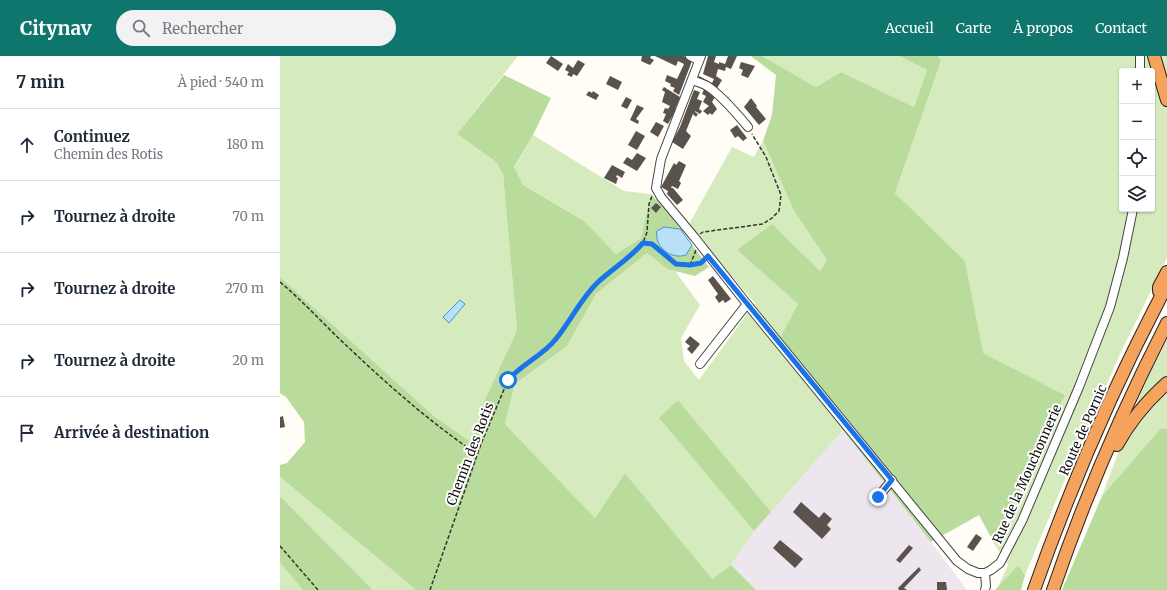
<!DOCTYPE html>
<html lang="fr">
<head>
<meta charset="utf-8">
<style>
	body { margin:0; font-family:Merriweather,serif; background:#f2f2f3; color:#1f2937 }
	.controls { position:absolute; right:12px; top:12px; display:grid; overflow:hidden; border-radius:4px; box-shadow:0 1px 3px #0004 }
	.controls button { width:36px; height:36px; display:grid; place-items:center; padding:0; border:0; border-bottom:1px solid #e0e1e3; background:#fff; color:#1f2937; font:20px sans-serif }
	.stop { position:absolute; width:12px; height:12px; margin:-9px; border:3px solid #1a73e8; border-radius:50%; background:#fff }
	.stop.end { background:#1a73e8; border-color:#fff; box-shadow:0 1px 4px #0008 }
	.list { margin:0; padding:0; list-style:none }
	h2 { display:flex; justify-content:space-between; align-items:center; height:52px; margin:0; padding:0 16px; font-size:17px }
	h2 small { font-size:13px; font-weight:400; color:#747a83 }
	.list li { display:grid; grid-template-columns:26px 1fr auto; gap:12px; align-items:center; box-sizing:border-box; height:72px; padding:0 16px; border-top:1px solid #e0e1e3 }
	.list b { display:block; font-size:15px; white-space:nowrap }
	.list p { margin:0; font-size:13px; white-space:nowrap; color:#747a83 }
	.list em { font-size:13px; font-style:normal; color:#747a83 }
	.icon { flex:none; width:22px; height:22px; fill:none; stroke:currentColor; stroke-width:2; stroke-linecap:round; stroke-linejoin:round }
	.map { position:relative; flex:none; width:887px; height:534px; overflow:hidden }
	header { display:flex; align-items:center; gap:24px; box-sizing:border-box; height:56px; padding:0 20px; background:#0f766e; color:#fff }
	header strong { font-size:19px }
	nav { display:flex; gap:22px; margin-inline-start:auto; font-size:14px }
	.search { width:280px; height:36px; background:#f2f2f3; display:flex; align-items:center; gap:10px; box-sizing:border-box; padding:0 14px; border-radius:22px; color:#747a83; font-size:15px }
	main { display:flex }
	aside { flex:1; background:#fff }
	.map>svg:first-child { display:block }
	.industrial { fill:#eee6ef }
	.green { fill:#d5ebbd; fill-rule:evenodd }
	.forest { fill:#b9dc9c }
	.water { fill:#b9e0f7; stroke:#3f96cf }
	.building { fill:#5a524d }
	.lines { fill:none; stroke-linecap:round; stroke-linejoin:round }
	.minor-casing { stroke:#444; stroke-width:10 }
	.highway-casing { stroke:#222; stroke-width:14 }
	.path { stroke:#333; stroke-width:1.5; stroke-dasharray:4 2; stroke-linecap:butt }
	.minor { stroke:#fff; stroke-width:8 }
	.highway { stroke:#f5a25d; stroke-width:12 }
	.route { stroke:#1a73e8; stroke-width:5 }
	.labels { text-anchor:middle; dominant-baseline:central; stroke-width:4; stroke-linejoin:round; paint-order:stroke }
	.street-label { font-size:13px; fill:#111; stroke:#fff }
</style>
</head>
<body>
<header>
<strong>Citynav</strong>
<div class="search"><svg class="icon" aria-label="search" viewBox="0 0 24 24"><circle cx="10" cy="10" r="6"/><path d="M15 15l6 6"/></svg>Rechercher</div>
<nav><a>Accueil</a><a>Carte</a><a>À propos</a><a>Contact</a></nav>
</header>
<main>
<aside>
<h2>7 min<small>À pied · 540 m</small></h2>
<ul class="list">
<li><svg class="icon" aria-label="ahead" viewBox="0 0 24 24"><path d="M12 20V5M6 11l6-6 6 6"/></svg><div><b>Continuez</b><p>Chemin des Rotis</p></div><em>180 m</em></li>
<li><svg class="icon" aria-label="right" viewBox="0 0 24 24"><path d="M7 20v-9h11M14 6l5 5-5 5"/></svg><div><b>Tournez à droite</b></div><em>70 m</em></li>
<li><svg class="icon" aria-label="right" viewBox="0 0 24 24"><path d="M7 20v-9h11M14 6l5 5-5 5"/></svg><div><b>Tournez à droite</b></div><em>270 m</em></li>
<li><svg class="icon" aria-label="right" viewBox="0 0 24 24"><path d="M7 20v-9h11M14 6l5 5-5 5"/></svg><div><b>Tournez à droite</b></div><em>20 m</em></li>
<li><svg class="icon" aria-label="arrive" viewBox="0 0 24 24"><path d="M6 21V4h12l-3 4 3 4H6"/></svg><div><b>Arrivée à destination</b></div></li>
</ul>
</aside>
<div class="map">
<svg width="887" height="534" viewBox="0 0 887 534">
	<rect width="100%" height="100%" fill="#fffdf5"/>
	<polygon class="industrial" points="563,374 651,486 687,534 476,534 451,509 474,475"/>
	<g class="green">
		<polygon points="0,0 238,0 177,78 216,106 223,118 237,274 201,352 191,387 155,361 0,221"/>
		<polygon points="482,0 619,0 647,14 634,51 561,16 536,31"/>
		<path d="M658,0H887V200L886,204L840,298L783,428L745,519L738,509L718,531L728,509L715,489L785,339L702,297L685,205L615,137L661,5ZM842,15H872V153H842Z"/>
		<polygon points="253,79 344,135 371,138 361,182 336,198 304,165 243,129 234,112"/>
		<polygon points="483,85 514,155 547,204 540,215 457,194 518,248 496,289 563,374 491,456 398,344 380,363 474,475 451,509 432,524 345,417 315,462 225,368 235,328 287,290 316,238 367,197 387,213 395,215 420,249 401,282 404,305 419,324 475,247 408,170 452,91 474,101"/>
		<polygon points="887,284 887,373 881,372 822,440 863,331"/>
		<polygon points="0,421 135,533 134,534 93,534 0,440"/>
		<polygon points="0,507 23,534 0,534"/>
	</g>
	<g class="forest">
		<polygon points="472,0 482,0 536,31 561,16 634,51 647,14 619,0 658,0 661,5 615,137 685,205 703,297 785,339 715,489 699,459 651,486 496,289 518,248 457,194 492,168 540,215 547,204 514,155 483,85 492,59 496,19 472,1"/>
		<path d="M224,19L271,42L253,79L234,111L243,129L304,165L336,198L361,182L371,138L391,160L400,173L384,171V194C395,203 406,202 412,189L429,211L415,220L387,213L367,197L316,238L287,290L235,328L225,368L315,462L345,417L432,523L451,509L476,534H134L135,533L0,421V409L7,407L25,386L24,366L6,341L0,337V221L155,361L191,386L201,352L237,274L223,118L216,106L177,78Z"/>
		<polygon points="398,344 491,456 474,475 379,362"/>
		<polygon points="881,372 887,373 887,534 782,534 822,440"/>
		<polygon points="0,440 93,534 23,534 0,507"/>
		<polygon points="738,509 745,519 741,534 715,534"/>
	</g>
	<g class="water">
		<path d="M384,171L400,173L412,189L406,199C391,204 374,191 377,175Z"/>
		<polygon points="180,244 185,248 169,267 163,261"/>
	</g>
	<g class="building">
		<polygon points="271,0 283,8 278,15 266,7"/>
		<polygon points="362,0 371,0 370,2 374,4 370,9 361,5"/>
		<polygon points="375,0 404,0 412,5 399,39 393,35 395,32 390,30 391,28 385,25 387,19 397,23 404,8 398,5 396,10"/>
		<polygon points="428,0 436,0 434,6 439,8 439,6 445,8 448,0 457,0 451,13 446,11 445,15 438,13 436,20 442,24 436,34 418,22 419,20 432,27 434,23 423,18"/>
		<polygon points="298,4 305,8 297,20 293,18 292,21 287,19 289,16 285,14 288,8 293,12"/>
		<polygon points="461,6 475,10 468,22 461,19 463,14 459,12"/>
		<polygon points="330,20 342,26 338,34 326,28"/>
		<polygon points="384,31 400,41 395,53 397,54 395,57 394,57 388,68 383,65 386,58 383,57 385,52 388,53 390,50 382,46 385,36 382,34"/>
		<polygon points="425,31 436,39 432,46 437,53 432,59 430,57 428,59 423,55 429,50 423,46 426,40 422,38"/>
		<polygon points="414,34 420,36 417,43 422,45 419,53 422,55 420,58 415,55 415,56 418,58 416,61 413,58 406,75 411,80 403,93 392,86 400,71"/>
		<polygon points="309,35 312,37 313,35 319,39 316,44 306,39"/>
		<polygon points="346,41 352,44 347,53 341,50"/>
		<polygon points="471,42 477,50 476,51 486,63 479,69 464,51"/>
		<polygon points="357,49 364,52 356,63 359,65 358,68 350,64"/>
		<polygon points="376,66 384,70 378,81 370,76"/>
		<polygon points="457,69 467,82 463,85 458,80 455,82 450,74"/>
		<polygon points="356,75 365,80 357,94 348,89"/>
		<polygon points="357,97 366,102 357,115 343,107 347,101 352,104"/>
		<polygon points="399,105 406,109 399,125 401,127 398,133 392,130 391,132 393,132 403,144 397,149 387,138 388,135 381,131 394,107 396,109"/>
		<polygon points="332,109 345,116 342,122 337,119 336,121 338,122 336,128 324,122"/>
		<polygon points="376,147 381,151 376,157 371,152"/>
		<polygon points="433,220 451,243 445,247 443,244 439,247 435,241 438,238 428,224"/>
		<polygon points="410,280 420,288 412,298 407,293 410,290 405,286"/>
		<polygon points="3,360 5,371 0,372 0,361"/>
		<polygon points="521,446 539,462 544,456 552,463 547,469 551,473 542,483 513,456"/>
		<polygon points="696,478 702,482 693,495 687,491"/>
		<polygon points="500,484 523,503 515,512 493,492"/>
		<polygon points="629,489 633,492 620,507 616,504"/>
		<polygon points="639,511 641,514 624,532 627,534 619,534 618,532"/>
		<polygon points="657,526 666,526 667,534 657,534"/>
	</g>
	<g class="lines">
		<g class="minor-casing">
			<g id="minor">
				<polyline points="410,0 419,4"/>
				<polyline points="421,0 381,103 376,132 381,141 415,182 467,248 677,505 688,513 698,517 705,517 711,514 720,507 742,465 799,331 830,251 843,202 853,153"/>
				<polyline points="860,0 860,15"/>
				<path d="M412,24C417,26 422,27 427,30C440,38 458,59 468,71"/>
				<polyline points="420,308 467,248"/>
				<polyline points="598,441 612,424"/>
				<polyline points="705,517 706,530 705,534"/>
			</g>
		</g>
		<g class="highway-casing">
			<g id="highway">
				<polyline points="874,0 887,44"/>
				<polyline points="879,235 879,231 887,216"/>
				<path d="M837,389C850,365 867,345 887,327"/>
				<path d="M754,534C791,429 835,327 887,229"/>
				<path d="M773,534C804,443 843,353 887,267"/>
			</g>
		</g>
		<g class="path">
			<polyline points="420,178 423,176 483,168 492,162 499,155 501,139 486,101 472,78"/>
			<polyline points="363,187 372,188 396,208 410,209 421,207 423,205"/>
			<polyline points="410,209 416,194"/>
			<path d="M0,226C24,246 45,270 68,291C108,329 151,367 197,398"/>
			<polyline points="0,490 38,534"/>
			<polyline points="150,534 201,388 228,324 238,313 263,295 274,285 302,244 316,228 353,199 363,187 367,176 369,148 372,140"/>
		</g>
		<use href="#minor" class="minor"/>
		<use href="#highway" class="highway"/>
	</g>
	<g class="lines">
		<path class="route" d="M228,324C242,308 262,300 275,284C290,266 300,244 317,227C332,213 349,203 363,187L372,188L396,208L410,209L421,207L428,200L612,424L598,441"/>
	</g>
	<g class="labels">
		<g class="street-label">
			<text transform="translate(803 374) rotate(-66)">Route de Pornic</text>
			<text transform="translate(190 398) rotate(-69)">Chemin des Rotis</text>
			<text transform="translate(747 418) rotate(-66)">Rue de la Mouchonnerie</text>
		</g>
	</g>
</svg>
<div class="controls">
<button>+</button>
<button>−</button>
<button><svg class="icon" aria-label="locate" viewBox="0 0 24 24"><circle cx="12" cy="12" r="6"/><path d="M12 2v4M12 18v4M2 12h4M18 12h4"/></svg></button>
<button><svg class="icon" aria-label="layers" viewBox="0 0 24 24"><path d="M12 4l9 5-9 5-9-5zM3 14l9 5 9-5"/></svg></button>
</div>
<div class="stop" style="left:228px;top:324px"></div>
<div class="stop end" style="left:598px;top:441px"></div>
</div>
</main>
</body>
</html>
